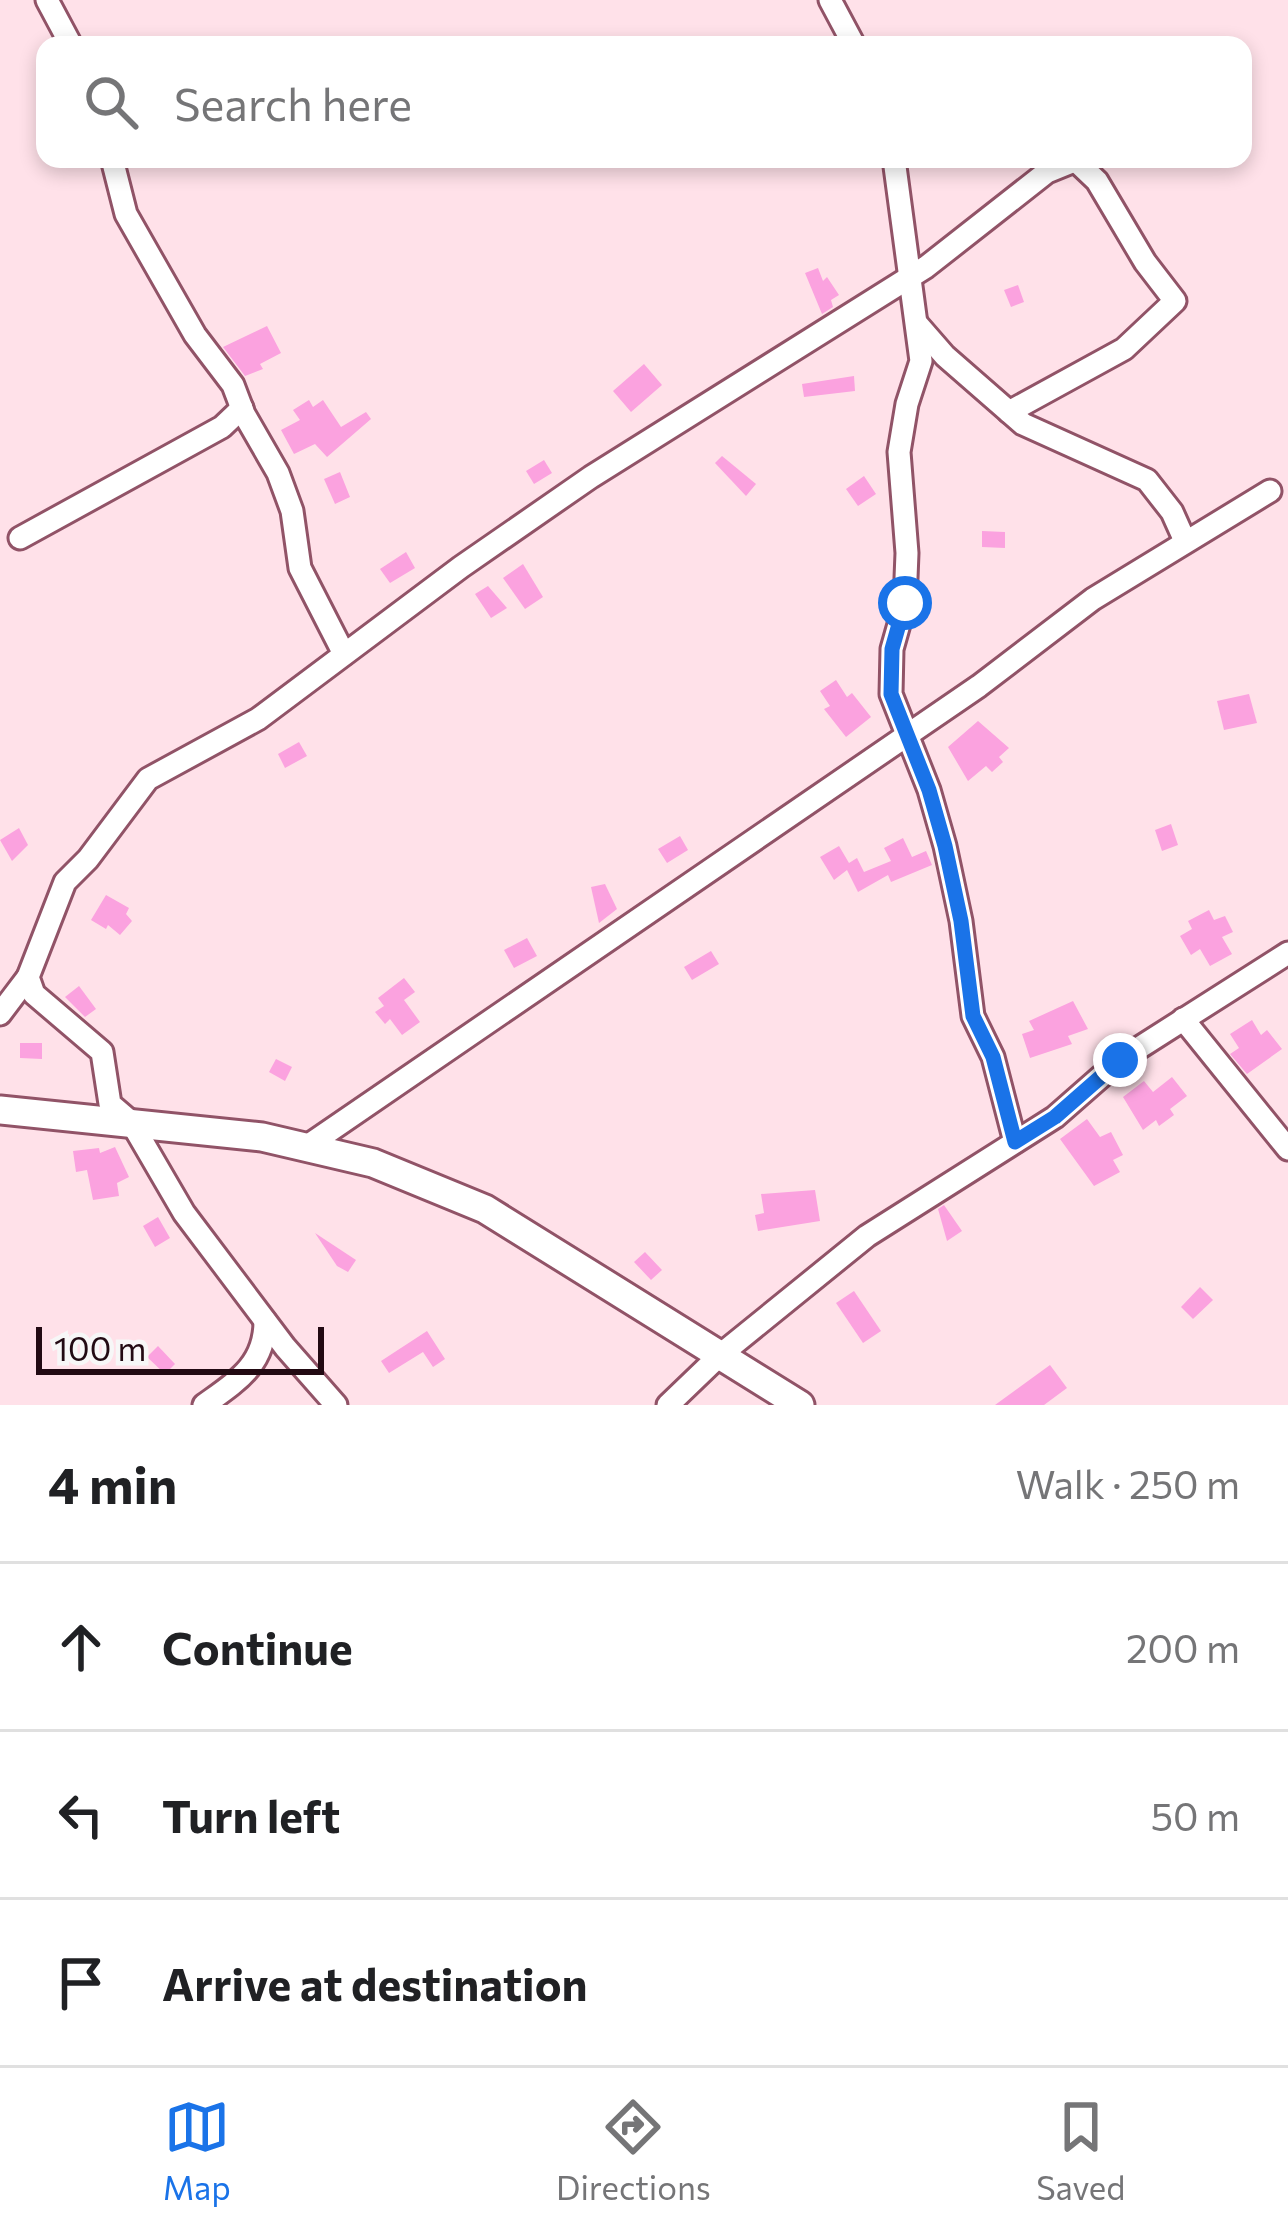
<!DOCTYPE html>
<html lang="en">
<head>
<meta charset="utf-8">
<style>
	body { margin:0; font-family:Commissioner,sans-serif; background:#f6f6f6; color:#202124 }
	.scale { position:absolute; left:36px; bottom:30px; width:288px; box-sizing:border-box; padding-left:12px; border:6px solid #220a13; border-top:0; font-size:33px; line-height:42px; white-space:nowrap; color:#220a13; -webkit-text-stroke:9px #f7f7f7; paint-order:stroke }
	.stop { position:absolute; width:36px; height:36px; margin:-27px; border:9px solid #1a73e8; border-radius:50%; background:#fff }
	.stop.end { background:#1a73e8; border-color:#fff; box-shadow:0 3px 12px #0008 }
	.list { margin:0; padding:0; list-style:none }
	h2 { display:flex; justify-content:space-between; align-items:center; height:156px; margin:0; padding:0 48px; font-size:51px }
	h2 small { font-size:39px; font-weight:400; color:#757577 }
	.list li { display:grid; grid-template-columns:78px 1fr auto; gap:36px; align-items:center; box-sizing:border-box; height:168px; padding:0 48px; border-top:3px solid #e0e0e0 }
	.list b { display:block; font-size:45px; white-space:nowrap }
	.list em { font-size:39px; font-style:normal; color:#757577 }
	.icon { flex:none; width:66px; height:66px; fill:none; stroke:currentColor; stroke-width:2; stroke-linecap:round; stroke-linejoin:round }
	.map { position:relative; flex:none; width:1288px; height:1405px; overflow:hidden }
	.search { position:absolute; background:#fff; box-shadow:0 6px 18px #0003; left:36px; right:36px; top:36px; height:132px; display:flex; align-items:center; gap:30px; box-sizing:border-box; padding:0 42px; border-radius:24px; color:#757577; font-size:45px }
	.sheet { height:660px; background:#fff }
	nav { display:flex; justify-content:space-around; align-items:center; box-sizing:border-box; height:168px; border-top:3px solid #e0e0e0; background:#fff; font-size:33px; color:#757577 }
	nav a { display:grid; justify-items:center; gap:6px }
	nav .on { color:#1a73e8 }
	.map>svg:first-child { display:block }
	.building { fill:#fba2df }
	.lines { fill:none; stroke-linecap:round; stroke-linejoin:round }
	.minor-casing { stroke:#915367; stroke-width:27 }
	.tertiary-casing { stroke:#915367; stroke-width:33 }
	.minor { stroke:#fff; stroke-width:21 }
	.tertiary { stroke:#fff; stroke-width:27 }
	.route { stroke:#1a73e8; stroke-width:15 }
</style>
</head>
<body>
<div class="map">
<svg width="1288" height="1405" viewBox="0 0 1288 1405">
	<rect width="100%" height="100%" fill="#ffe1e9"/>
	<g class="building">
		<polygon points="818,268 823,281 827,277 839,295 831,300 833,307 822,314 805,273"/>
		<polygon points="1018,285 1024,302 1011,307 1004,290"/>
		<polygon points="267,326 281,353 260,364 263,369 245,376 223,347"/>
		<polygon points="644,364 662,385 631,412 613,391"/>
		<polygon points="854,376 855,391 804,397 802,384"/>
		<polygon points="309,400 313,407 323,400 341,427 366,412 371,419 327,457 315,444 294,454 281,430 300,420 293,410"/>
		<polygon points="722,456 756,484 746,496 715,463"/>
		<polygon points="544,460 552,473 534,484 526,471"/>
		<polygon points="340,472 350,497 335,504 324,479"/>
		<polygon points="864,476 876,494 858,506 846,489"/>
		<polygon points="982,531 1005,532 1005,548 982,547"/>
		<polygon points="406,552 415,568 390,583 380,569"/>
		<polygon points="523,564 543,597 525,609 503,578"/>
		<polygon points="488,586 507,608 491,618 475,594"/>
		<polygon points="836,680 847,697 852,693 871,717 846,737 824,709 830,706 820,691"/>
		<polygon points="1249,694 1257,723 1224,730 1217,701"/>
		<polygon points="978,721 1009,748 999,757 1003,762 992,772 986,766 968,781 948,747"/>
		<polygon points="299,742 307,756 285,768 278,754"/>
		<polygon points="1171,824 1178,845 1162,851 1155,830"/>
		<polygon points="19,828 28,845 12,861 0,840"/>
		<polygon points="680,836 688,850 667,863 658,849"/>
		<polygon points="903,838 912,857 926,851 932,865 891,882 888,875 858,892 847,870 834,880 820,857 839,846 849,863 857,858 864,872 891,861 884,848"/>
		<polygon points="605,884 617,909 599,923 591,887"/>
		<polygon points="106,895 129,908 126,914 132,921 120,935 108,925 106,929 91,920"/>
		<polygon points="1209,910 1214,920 1225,916 1233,932 1222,937 1232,954 1210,966 1200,949 1191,955 1180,936 1192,929 1188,921"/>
		<polygon points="527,938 537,956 514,968 504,950"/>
		<polygon points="711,951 719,964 692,980 684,967"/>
		<polygon points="404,978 415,992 404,1000 420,1022 402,1035 390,1019 385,1024 375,1012 384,1006 378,998"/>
		<polygon points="79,986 96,1009 85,1017 65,997"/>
		<polygon points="1073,1001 1088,1029 1068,1036 1072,1044 1030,1058 1022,1034 1034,1030 1029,1021"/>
		<polygon points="1252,1020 1261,1035 1267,1030 1282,1049 1247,1074 1230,1054 1239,1048 1230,1034"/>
		<polygon points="20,1043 42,1043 42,1059 20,1058"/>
		<polygon points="276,1059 292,1067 285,1081 269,1072"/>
		<polygon points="1172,1077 1187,1096 1170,1109 1174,1115 1159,1126 1156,1120 1143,1130 1123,1097 1144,1081 1153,1092"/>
		<polygon points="1087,1119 1100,1137 1111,1132 1123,1155 1113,1160 1120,1172 1094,1186 1060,1139"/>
		<polygon points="115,1147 129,1177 117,1183 119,1196 93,1200 87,1170 76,1172 73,1151 99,1148 100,1153"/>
		<polygon points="815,1190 820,1221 758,1231 755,1215 764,1213 761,1194"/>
		<polygon points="944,1205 962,1231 947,1241 938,1209"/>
		<polygon points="158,1217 170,1238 155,1247 143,1226"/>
		<polygon points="315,1233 356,1260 348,1272 337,1266"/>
		<polygon points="645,1252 662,1270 651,1280 634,1262"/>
		<polygon points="1200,1287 1213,1300 1193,1319 1181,1307"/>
		<polygon points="854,1291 881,1331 863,1343 836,1303"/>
		<polygon points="427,1331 445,1359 433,1367 423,1352 389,1373 381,1361"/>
		<polygon points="158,1346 175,1364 165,1374 147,1357"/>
		<polygon points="1050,1365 1067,1388 1044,1405 995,1405"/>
	</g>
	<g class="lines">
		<g class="minor-casing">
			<g id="minor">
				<polyline points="47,0 71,45"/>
				<polyline points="830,0 854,45"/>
				<polyline points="112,159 126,214 195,335 233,385 244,414 278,473 292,511 300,568 344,654"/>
				<polyline points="894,159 921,361 907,404 899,452 907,553 905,603 892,649 891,694 929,790 945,846 961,921 973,1016 993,1057 1015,1142"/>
				<polyline points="918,325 945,356 1023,424 1147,480 1172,512 1185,541"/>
				<polyline points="1009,412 1124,349 1175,301 1145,262 1097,181 1076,161"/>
				<polyline points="20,538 222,427 242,408"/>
				<polyline points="0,1014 28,977"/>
				<polyline points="1183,1019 1288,1149"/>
				<polyline points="306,1147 979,686 1093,599 1270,491"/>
				<path d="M204,1405C236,1382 265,1365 265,1321"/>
				<polyline points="336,1405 285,1347 184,1213 131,1122 110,1104 102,1052 34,994 28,977 65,882 88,859 148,779 258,719 461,567 591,477 926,267 1047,172 1079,159"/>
				<polyline points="668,1405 719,1356 867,1236 1055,1117 1120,1060 1288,953"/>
			</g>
		</g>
		<g class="tertiary-casing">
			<polyline id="tertiary" points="0,1110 262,1137 373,1163 485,1209 800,1405"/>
		</g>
		<use href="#minor" class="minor"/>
		<use href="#tertiary" class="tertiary"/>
	</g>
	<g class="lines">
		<polyline class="route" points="905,603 892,649 891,694 929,790 945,846 961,921 973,1016 993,1057 1015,1142 1055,1117 1120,1060"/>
	</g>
</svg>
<div class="scale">100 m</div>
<div class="stop" style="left:905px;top:603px"></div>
<div class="stop end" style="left:1120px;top:1060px"></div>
<div class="search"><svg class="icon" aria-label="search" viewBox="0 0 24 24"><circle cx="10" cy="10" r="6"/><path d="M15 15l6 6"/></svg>Search here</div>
</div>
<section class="sheet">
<h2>4 min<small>Walk · 250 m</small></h2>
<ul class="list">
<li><svg class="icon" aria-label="ahead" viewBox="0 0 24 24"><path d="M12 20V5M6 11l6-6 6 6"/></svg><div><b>Continue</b></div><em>200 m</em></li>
<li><svg class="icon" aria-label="left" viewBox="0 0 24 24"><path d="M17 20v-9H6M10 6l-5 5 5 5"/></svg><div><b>Turn left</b></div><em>50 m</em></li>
<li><svg class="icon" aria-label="arrive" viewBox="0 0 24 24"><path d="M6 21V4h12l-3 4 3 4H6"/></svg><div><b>Arrive at destination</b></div></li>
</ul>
</section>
<nav>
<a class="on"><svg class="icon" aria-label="map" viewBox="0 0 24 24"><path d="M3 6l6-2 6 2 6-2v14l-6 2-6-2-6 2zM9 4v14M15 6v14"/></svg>Map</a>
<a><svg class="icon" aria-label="directions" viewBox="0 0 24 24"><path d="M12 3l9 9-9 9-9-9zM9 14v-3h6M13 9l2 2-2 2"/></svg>Directions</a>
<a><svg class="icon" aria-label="saved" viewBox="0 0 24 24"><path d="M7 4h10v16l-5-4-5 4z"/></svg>Saved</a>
</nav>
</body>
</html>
